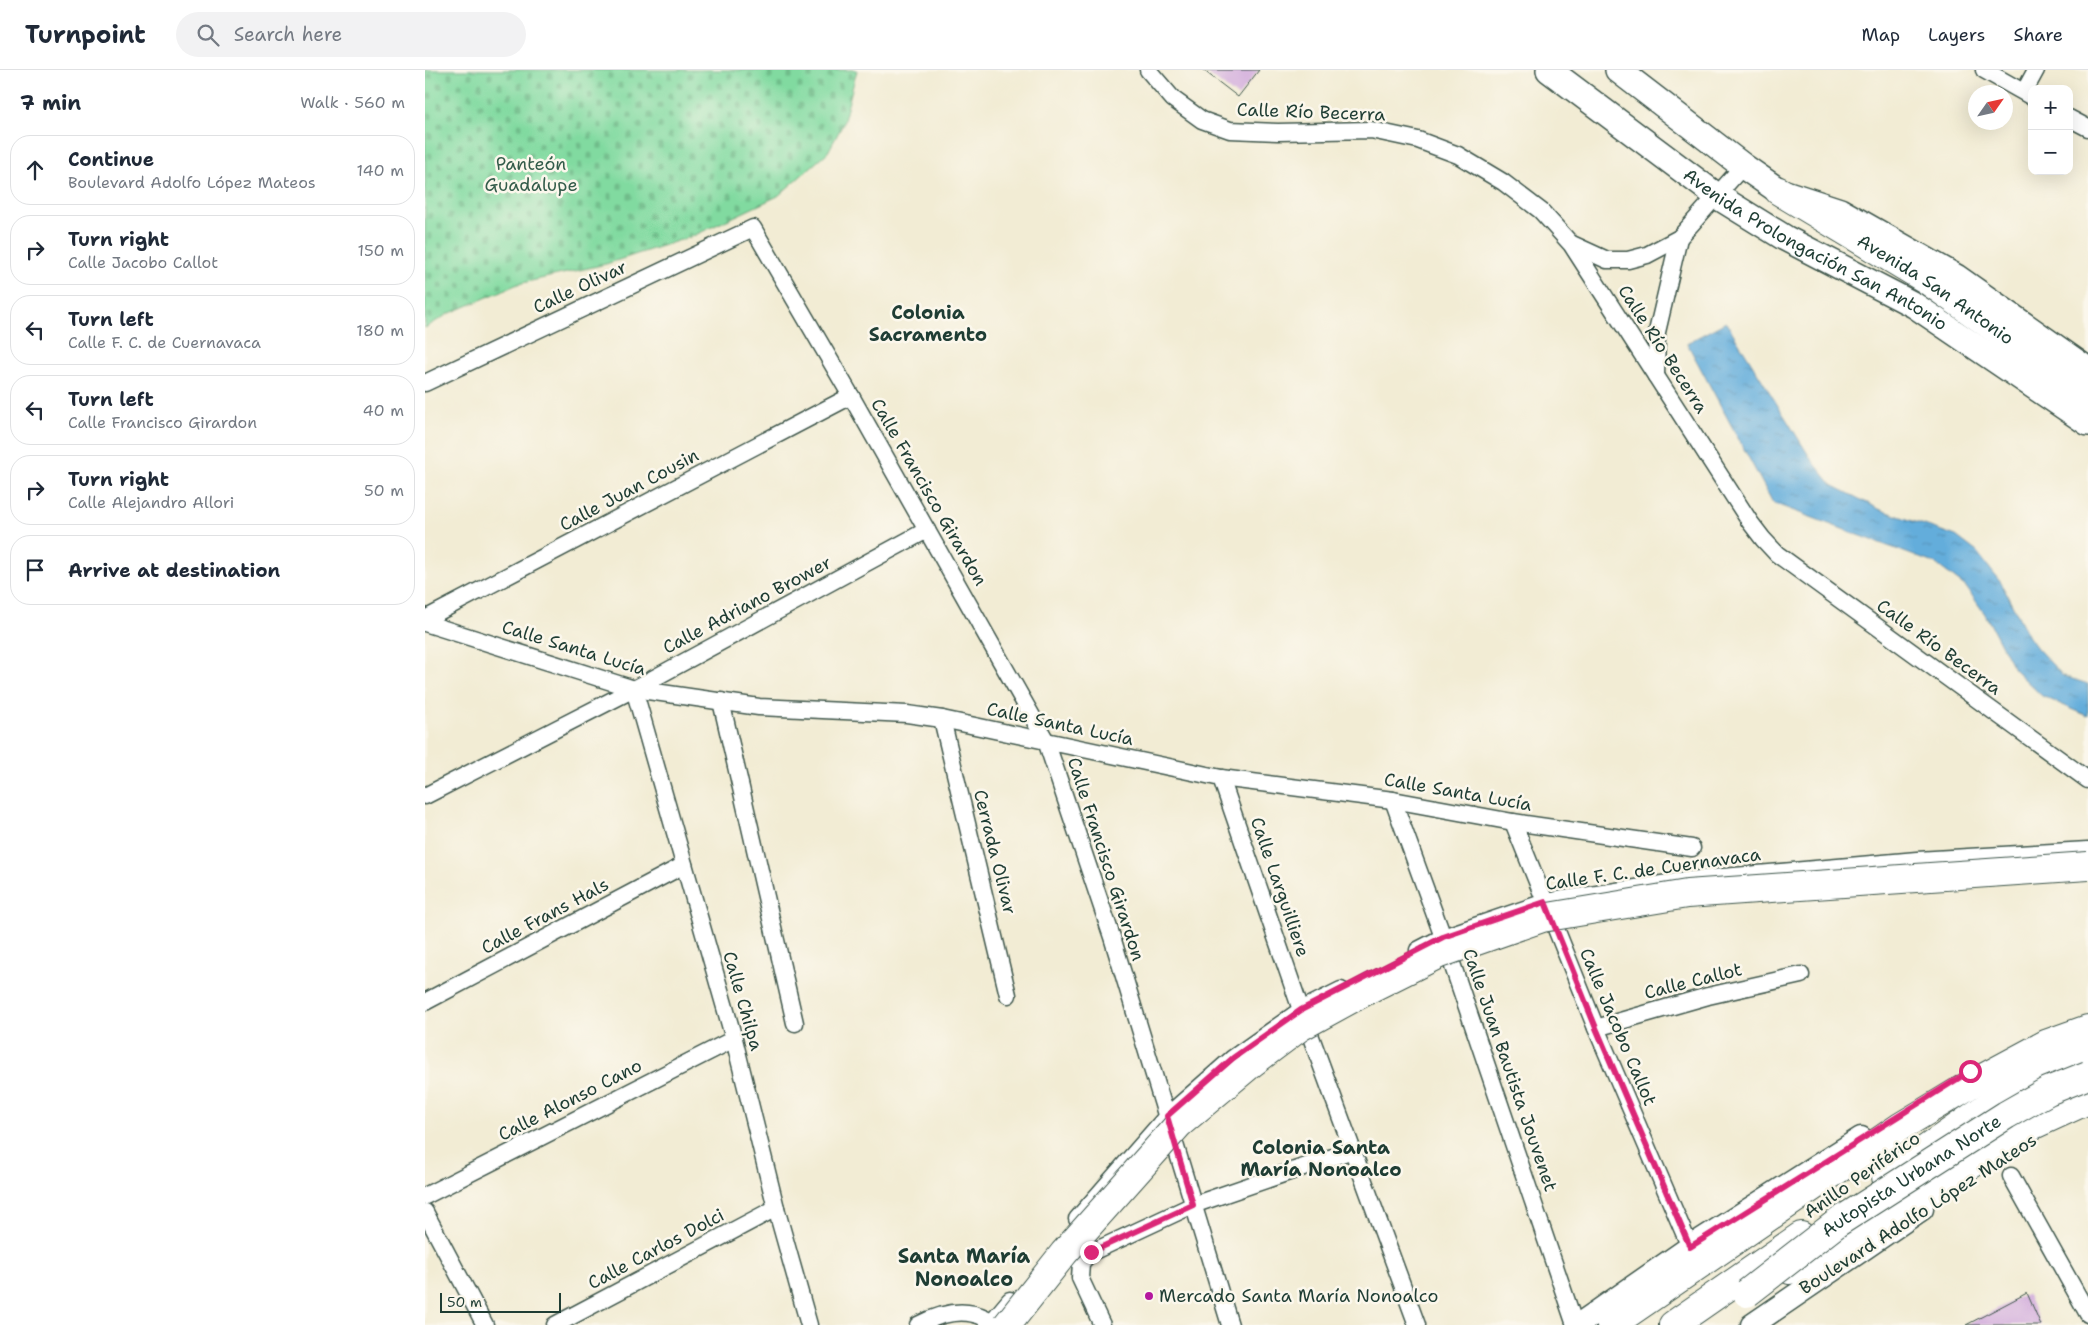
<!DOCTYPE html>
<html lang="en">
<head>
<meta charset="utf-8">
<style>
	body { margin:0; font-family:"Shantell Sans",sans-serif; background:#f2f2f3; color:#1f2937 }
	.controls { position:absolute; right:15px; top:15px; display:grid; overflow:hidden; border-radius:10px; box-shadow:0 5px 20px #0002 }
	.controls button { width:45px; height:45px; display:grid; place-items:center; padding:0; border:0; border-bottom:1px solid #e0e1e3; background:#fff; color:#1f2937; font:25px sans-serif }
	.compass { position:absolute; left:1543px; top:15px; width:45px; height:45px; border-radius:50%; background:#fff; box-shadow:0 5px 20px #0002; rotate:56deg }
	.scale { position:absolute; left:15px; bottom:12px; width:121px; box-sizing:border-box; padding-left:5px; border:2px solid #1f3d34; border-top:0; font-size:14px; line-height:18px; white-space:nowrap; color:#1f3d34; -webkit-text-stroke:4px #fbf7ec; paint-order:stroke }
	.stop { position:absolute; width:15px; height:15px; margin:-11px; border:4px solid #db2777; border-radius:50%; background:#fff }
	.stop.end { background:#db2777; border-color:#fff; box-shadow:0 1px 5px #0008 }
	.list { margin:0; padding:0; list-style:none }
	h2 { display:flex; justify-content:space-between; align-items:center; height:65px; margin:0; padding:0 20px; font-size:21px }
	h2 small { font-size:16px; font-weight:400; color:#747a83 }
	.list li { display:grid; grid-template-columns:32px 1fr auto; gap:15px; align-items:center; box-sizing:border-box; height:70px; margin:0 10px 10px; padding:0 10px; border:1px solid #e0e1e3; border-radius:20px }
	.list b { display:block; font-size:19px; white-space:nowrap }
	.list p { margin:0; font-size:16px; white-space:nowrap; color:#747a83 }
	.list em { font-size:16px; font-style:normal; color:#747a83 }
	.icon { flex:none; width:28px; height:28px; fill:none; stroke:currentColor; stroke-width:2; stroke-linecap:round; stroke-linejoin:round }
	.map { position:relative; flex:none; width:1663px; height:1255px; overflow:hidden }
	header { display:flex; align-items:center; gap:30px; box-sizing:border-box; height:70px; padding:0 25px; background:#fff; border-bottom:1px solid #e0e1e3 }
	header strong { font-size:24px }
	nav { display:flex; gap:28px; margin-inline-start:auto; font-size:18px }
	.search { width:350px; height:45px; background:#f2f2f3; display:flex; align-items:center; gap:12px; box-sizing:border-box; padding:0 18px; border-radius:28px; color:#747a83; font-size:19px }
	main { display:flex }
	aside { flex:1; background:#fff }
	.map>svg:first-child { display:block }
	.cemetery { fill:url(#cemetery-stones); stroke:#508c6a }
	.water { fill:url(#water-ripples); stroke:#427588 }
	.building { fill:#d1abdc }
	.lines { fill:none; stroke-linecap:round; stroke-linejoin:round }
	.minor-casing { stroke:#3f574c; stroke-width:19 }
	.secondary-casing { stroke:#3f574c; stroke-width:25 }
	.primary-casing { stroke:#3f574c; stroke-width:28 }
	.motorway-casing { stroke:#3f574c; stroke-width:30 }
	.minor { stroke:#fff; stroke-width:16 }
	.secondary { stroke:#fff; stroke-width:22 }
	.primary { stroke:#fff; stroke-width:25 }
	.motorway { stroke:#fff; stroke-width:28 }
	.motorway-bridge-casing { stroke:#3f574c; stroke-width:30; stroke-linecap:butt }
	.motorway-bridge { stroke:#fff; stroke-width:28 }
	.route { stroke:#db2777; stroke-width:6 }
	.poi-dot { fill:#b5179e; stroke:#fbf7ec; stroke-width:2 }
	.labels { text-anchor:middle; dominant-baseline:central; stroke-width:5; stroke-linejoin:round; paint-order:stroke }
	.street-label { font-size:18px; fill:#1f3d34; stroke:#fbf7ec }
	.park-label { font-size:18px; fill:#335c4a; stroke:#fbf7ec }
	.poi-label { font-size:18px; fill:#1f3d34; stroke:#fbf7ec; text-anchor:start }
	.neighbourhood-label { font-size:19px; font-weight:bold; fill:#1f3d34; stroke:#fbf7ec }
	.quarter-label { font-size:20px; font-weight:bold; fill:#1f3d34; stroke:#fbf7ec }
</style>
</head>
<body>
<header>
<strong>Turnpoint</strong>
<div class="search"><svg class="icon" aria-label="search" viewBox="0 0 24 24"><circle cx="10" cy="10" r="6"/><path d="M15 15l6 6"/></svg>Search here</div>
<nav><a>Map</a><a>Layers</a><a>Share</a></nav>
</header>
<main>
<aside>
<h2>7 min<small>Walk · 560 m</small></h2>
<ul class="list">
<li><svg class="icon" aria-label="ahead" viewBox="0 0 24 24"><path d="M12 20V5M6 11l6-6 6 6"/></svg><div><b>Continue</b><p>Boulevard Adolfo López Mateos</p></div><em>140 m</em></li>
<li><svg class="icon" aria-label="right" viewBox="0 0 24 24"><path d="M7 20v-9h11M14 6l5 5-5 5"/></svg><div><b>Turn right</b><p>Calle Jacobo Callot</p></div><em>150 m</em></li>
<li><svg class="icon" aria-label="left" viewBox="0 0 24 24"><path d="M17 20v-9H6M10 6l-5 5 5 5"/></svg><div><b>Turn left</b><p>Calle F. C. de Cuernavaca</p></div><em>180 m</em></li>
<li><svg class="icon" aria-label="left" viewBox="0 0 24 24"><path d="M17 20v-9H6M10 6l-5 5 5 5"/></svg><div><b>Turn left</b><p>Calle Francisco Girardon</p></div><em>40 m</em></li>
<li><svg class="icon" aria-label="right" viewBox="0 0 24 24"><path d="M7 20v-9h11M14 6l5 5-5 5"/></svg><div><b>Turn right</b><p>Calle Alejandro Allori</p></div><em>50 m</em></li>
<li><svg class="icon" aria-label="arrive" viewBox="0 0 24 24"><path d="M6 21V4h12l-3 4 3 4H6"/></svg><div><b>Arrive at destination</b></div></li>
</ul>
</aside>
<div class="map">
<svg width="1663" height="1255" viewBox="0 0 1663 1255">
	<defs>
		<pattern id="cemetery-stones" width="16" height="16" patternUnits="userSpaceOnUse" patternTransform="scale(1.25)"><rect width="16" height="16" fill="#81daa0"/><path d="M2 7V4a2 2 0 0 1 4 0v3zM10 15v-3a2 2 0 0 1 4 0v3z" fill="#6fbc8a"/></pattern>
		<pattern id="water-ripples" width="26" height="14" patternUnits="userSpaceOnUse" patternTransform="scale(1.25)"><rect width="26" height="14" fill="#64addb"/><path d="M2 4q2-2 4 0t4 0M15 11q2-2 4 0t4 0" fill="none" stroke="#528eb2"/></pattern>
	</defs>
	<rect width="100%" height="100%" fill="#fbf7ec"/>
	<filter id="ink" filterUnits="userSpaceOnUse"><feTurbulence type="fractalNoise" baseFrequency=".02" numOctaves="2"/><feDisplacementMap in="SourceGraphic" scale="10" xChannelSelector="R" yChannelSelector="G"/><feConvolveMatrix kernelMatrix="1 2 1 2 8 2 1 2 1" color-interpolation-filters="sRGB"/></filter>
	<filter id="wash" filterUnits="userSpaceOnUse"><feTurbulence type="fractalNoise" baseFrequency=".0096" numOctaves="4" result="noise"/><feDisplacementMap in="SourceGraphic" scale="20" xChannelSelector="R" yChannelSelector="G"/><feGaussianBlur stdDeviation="1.12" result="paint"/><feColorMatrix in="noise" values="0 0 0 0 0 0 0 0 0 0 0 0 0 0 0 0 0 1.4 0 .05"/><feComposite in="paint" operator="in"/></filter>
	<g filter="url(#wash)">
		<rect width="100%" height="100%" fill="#f2ecd4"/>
		<polygon class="cemetery" points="0,0 432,0 418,54 403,82 353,126 268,166 181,194 93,214 23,244 0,258"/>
		<polygon class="water" points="1301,252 1386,389 1407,415 1456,440 1531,466 1552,482 1576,513 1604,567 1612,578 1638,606 1663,614 1663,646 1617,626 1589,599 1560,544 1541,517 1511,494 1348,433 1262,273"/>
		<g id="blocks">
			<g class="building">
				<polygon points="778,0 834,0 813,27"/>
				<polygon points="1602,1223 1616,1255 1541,1255"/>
			</g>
		</g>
	</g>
	<g filter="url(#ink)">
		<use href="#blocks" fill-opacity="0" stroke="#3f574c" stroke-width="1"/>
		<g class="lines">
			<g class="minor-casing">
				<g id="minor">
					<polyline points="723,0 748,29 777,50 805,60 853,62 946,60 993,70 1033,85 1078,112 1116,141 1146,174 1325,452 1338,469 1352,484 1663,710"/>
					<polyline points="1559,0 1607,27"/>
					<polyline points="1599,22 1611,0"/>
					<polyline points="1644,48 1663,58"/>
					<polyline points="1147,174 1182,190 1203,190 1222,185 1254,168 1318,96"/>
					<polyline points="1231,306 1232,262 1254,168"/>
					<polyline points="0,313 328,158 426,326 621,671 687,867 805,1255"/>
					<polyline points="0,549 426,326"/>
					<polyline points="0,553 209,619 334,637 482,644 517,649 796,708 968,730 1088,752 1267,778"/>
					<polyline points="209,619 309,969 351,1138 384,1255"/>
					<polyline points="296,631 370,953"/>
					<polyline points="517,649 583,925"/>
					<polyline points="796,708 876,940 992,1255"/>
					<polyline points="0,726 209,619 502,460"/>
					<polyline points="968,730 1018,867 1150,1255"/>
					<polyline points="1088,752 1171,958 1265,1177"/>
					<polyline points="993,880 1018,867 1120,832 1263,810 1492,790 1663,780"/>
					<polyline points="0,932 259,795"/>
					<polyline points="1171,958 1283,926 1376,905"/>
					<polyline points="1586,1106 1663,1244"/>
					<polyline points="0,1126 309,969"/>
					<polyline points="0,1142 60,1255"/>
					<polyline points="652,1149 742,1046 808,988 876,940 916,920"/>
					<polyline points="130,1255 351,1138"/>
					<path d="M493,1255C514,1244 538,1237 560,1248C564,1250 567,1250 569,1255"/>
					<polyline points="564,1255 585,1230"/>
					<polyline points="677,1255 655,1208 656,1193 665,1183 768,1135 928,1080"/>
				</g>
			</g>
			<g class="secondary-casing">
				<g id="secondary">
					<polyline points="1153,1255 1265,1177 1436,1068"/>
					<polyline points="1327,1255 1497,1139"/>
				</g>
			</g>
			<g class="primary-casing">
				<g id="primary">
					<path id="s1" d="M1124,0L1292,126L1360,168L1489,235L1663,353"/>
					<polyline points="1193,0 1318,96 1354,121 1415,141 1531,207 1663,300"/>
				</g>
			</g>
			<g class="motorway-casing">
				<g id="motorway">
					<path id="s2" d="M1354,121L1502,210L1663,325"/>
					<polyline points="1461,1107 1583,1022 1663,983"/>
					<polyline points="1365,1200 1496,1127 1604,1057 1663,1030"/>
					<polyline points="1186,1255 1475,1057 1543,1016 1621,974 1663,959"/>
					<polyline points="1248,1255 1376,1166"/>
				</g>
			</g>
			<use href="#minor" class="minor"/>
			<use href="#secondary" class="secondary"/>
			<use href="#primary" class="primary"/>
			<use href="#motorway" class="motorway"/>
			<g class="motorway-bridge-casing">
				<g id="motorway-bridge">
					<path id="s3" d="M1322,1223L1412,1153L1581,1045L1623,1021L1663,1005"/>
					<polyline points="582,1255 639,1183 754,1054 827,993 875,957 948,917 1014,884 1117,848 1262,824 1663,796"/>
				</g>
			</g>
			<use href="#motorway-bridge" class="motorway-bridge"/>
		</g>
	</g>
	<g class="lines" filter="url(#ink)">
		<polyline class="route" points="666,1182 768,1135 742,1046 808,988 876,940 1018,867 1120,832 1171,958 1265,1177 1545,1001"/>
	</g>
	<circle class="poi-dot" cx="724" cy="1226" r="5"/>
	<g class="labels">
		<g class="street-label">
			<text transform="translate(886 42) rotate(2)">Calle Río Becerra</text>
			<text stroke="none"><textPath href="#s1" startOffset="322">Avenida Prolongación San Antonio</textPath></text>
			<text transform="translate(155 217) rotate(-25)">Calle Olivar</text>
			<text stroke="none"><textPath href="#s2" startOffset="185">Avenida San Antonio</textPath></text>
			<text transform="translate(1238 279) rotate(57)">Calle Río Becerra</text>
			<text transform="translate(204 420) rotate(-28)">Calle Juan Cousin</text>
			<text transform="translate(504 422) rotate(60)">Calle Francisco Girardon</text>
			<text transform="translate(322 535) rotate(-28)">Calle Adriano Brower</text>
			<text transform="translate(1514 577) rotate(36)">Calle Río Becerra</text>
			<text transform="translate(149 578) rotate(17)">Calle Santa Lucía</text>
			<text transform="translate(635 654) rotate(12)">Calle Santa Lucía</text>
			<text transform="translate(1033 722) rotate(10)">Calle Santa Lucía</text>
			<text transform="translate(570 782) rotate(76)">Cerrada Olivar</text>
			<text transform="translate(681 789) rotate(72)">Calle Francisco Girardon</text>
			<text transform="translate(1228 799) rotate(-8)">Calle F. C. de Cuernavaca</text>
			<text transform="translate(855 817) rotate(71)">Calle Larguilliere</text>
			<text transform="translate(120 846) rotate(-28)">Calle Frans Hals</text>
			<text transform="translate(1268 911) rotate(-14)">Calle Callot</text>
			<text transform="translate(318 931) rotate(74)">Calle Chilpa</text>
			<text transform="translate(1193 957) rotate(67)">Calle Jacobo Callot</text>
			<text transform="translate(1085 1000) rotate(71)">Calle Juan Bautista Jouvenet</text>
			<text transform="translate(145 1030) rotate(-27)">Calle Alonso Cano</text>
			<text transform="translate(1437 1105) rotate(-35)">Anillo Periférico</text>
			<text stroke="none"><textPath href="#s3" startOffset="202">Autopista Urbana Norte</textPath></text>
			<text transform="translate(1493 1144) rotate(-33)">Boulevard Adolfo López Mateos</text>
			<text transform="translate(231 1179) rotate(-28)">Calle Carlos Dolci</text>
		</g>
		<g class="park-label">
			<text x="106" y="94">Panteón<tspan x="106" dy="21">Guadalupe</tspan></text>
		</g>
		<g class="poi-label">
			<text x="734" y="1226">Mercado Santa María Nonoalco</text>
		</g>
		<g class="neighbourhood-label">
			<text x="503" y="242">Colonia<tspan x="503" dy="22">Sacramento</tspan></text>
			<text x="896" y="1077">Colonia Santa<tspan x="896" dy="22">María Nonoalco</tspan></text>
		</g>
		<g class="quarter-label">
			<text x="539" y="1186">Santa María<tspan x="539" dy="23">Nonoalco</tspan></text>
		</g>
	</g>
</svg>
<div class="controls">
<button>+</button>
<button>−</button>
</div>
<svg class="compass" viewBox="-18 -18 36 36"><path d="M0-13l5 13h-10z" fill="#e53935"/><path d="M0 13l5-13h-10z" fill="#747a83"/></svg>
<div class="scale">50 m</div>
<div class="stop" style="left:1545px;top:1001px"></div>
<div class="stop end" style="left:666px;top:1182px"></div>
</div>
</main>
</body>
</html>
